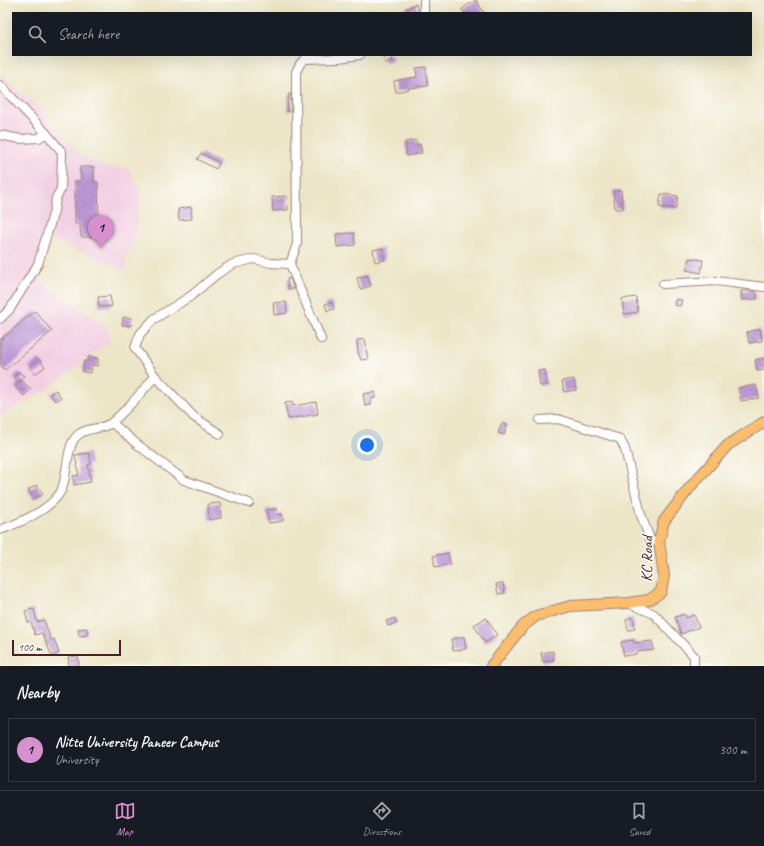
<!DOCTYPE html>
<html lang="en">
<head>
<meta charset="utf-8">
<style>
	body { margin:0; font-family:Caveat,sans-serif; background:#242831; color:#f1f3f6 }
	.scale { position:absolute; left:12px; bottom:10px; width:109px; box-sizing:border-box; padding-left:4px; border:2px solid #4a1f2b; border-top:0; font-size:11px; line-height:14px; white-space:nowrap; color:#4a1f2b; -webkit-text-stroke:3px #fdfcf7; paint-order:stroke }
	.you { position:absolute; left:367px; top:445px; width:14px; height:14px; margin:-10px; border:3px solid #fff; border-radius:50%; background:#1a73e8; box-shadow:0 0 0 6px #1a73e833 }
	.badge { display:grid; place-items:center; width:26px; height:26px; border-radius:50%; background:#d690ce; color:#111; font-size:13px; font-weight:700 }
	.pin { position:absolute; translate:-50% -33px; filter:drop-shadow(0 1px 2px #0008) }
	.pin::after { content:''; position:absolute; top:21px; width:14px; height:12px; background:inherit; clip-path:polygon(0 0,100% 0,50% 100%) }
	.list { margin:0; padding:0; list-style:none }
	h2 { display:flex; justify-content:space-between; align-items:center; height:52px; margin:0; padding:0 16px; font-size:17px }
	h2 small { font-size:13px; font-weight:400; color:#9ea1a6 }
	.list li { display:grid; grid-template-columns:26px 1fr auto; gap:12px; align-items:center; box-sizing:border-box; height:64px; margin:0 8px 8px; padding:0 8px; border:1px solid #363941; border-radius:0px }
	.list b { display:block; font-size:15px; white-space:nowrap }
	.list p { margin:0; font-size:13px; white-space:nowrap; color:#9ea1a6 }
	.list em { font-size:13px; font-style:normal; color:#9ea1a6 }
	.icon { flex:none; width:22px; height:22px; fill:none; stroke:currentColor; stroke-width:2; stroke-linecap:round; stroke-linejoin:round }
	.map { position:relative; flex:none; width:764px; height:666px; overflow:hidden }
	.search { position:absolute; background:#171b24; box-shadow:0 4px 16px #0002; left:12px; right:12px; top:12px; height:44px; display:flex; align-items:center; gap:10px; box-sizing:border-box; padding:0 14px; border-radius:0px; color:#9ea1a6; font-size:15px }
	.sheet { height:124px; background:#171b24 }
	nav { display:flex; justify-content:space-around; align-items:center; box-sizing:border-box; height:56px; border-top:1px solid #363941; background:#171b24; font-size:11px; color:#9ea1a6 }
	nav a { display:grid; justify-items:center; gap:2px }
	nav .on { color:#d690ce }
	.map>svg:first-child { display:block }
	.built { fill:#f2cfe2 }
	.building { fill:url(#building-back-hatch) }
	.lines { fill:none; stroke-linecap:round; stroke-linejoin:round }
	.minor-casing { stroke:#9b8279; stroke-width:10 }
	.major-casing { stroke:#9b8279; stroke-width:12 }
	.minor { stroke:#fff; stroke-width:8 }
	.major { stroke:#fbbe6e; stroke-width:10 }
	.labels { text-anchor:middle; dominant-baseline:central; stroke-width:3; stroke-linejoin:round; paint-order:stroke }
	.street-label { font-size:16px; fill:#4a1f2b; stroke:#fdfcf7 }
</style>
</head>
<body>
<div class="map">
<svg width="764" height="666" viewBox="0 0 764 666">
	<defs>
		<pattern id="building-back-hatch" width="6" height="6" patternUnits="userSpaceOnUse"><rect width="6" height="6" fill="#be98d8"/><path d="M-1 5l2 2M0 0l6 6M5-1l2 2" fill="none" stroke="#9c7baf"/></pattern>
	</defs>
	<rect width="100%" height="100%" fill="#fdfcf7"/>
	<filter id="ink" filterUnits="userSpaceOnUse"><feTurbulence type="fractalNoise" baseFrequency=".025" numOctaves="2"/><feDisplacementMap in="SourceGraphic" scale="8" xChannelSelector="R" yChannelSelector="G"/><feConvolveMatrix kernelMatrix="1 2 1 2 8 2 1 2 1" color-interpolation-filters="sRGB"/></filter>
	<filter id="wash" filterUnits="userSpaceOnUse"><feTurbulence type="fractalNoise" baseFrequency=".012" numOctaves="4" result="noise"/><feDisplacementMap in="SourceGraphic" scale="16" xChannelSelector="R" yChannelSelector="G"/><feGaussianBlur stdDeviation="0.9" result="paint"/><feColorMatrix in="noise" values="0 0 0 0 0 0 0 0 0 0 0 0 0 0 0 0 0 1.4 0 .05"/><feComposite in="paint" operator="in"/></filter>
	<g filter="url(#wash)">
		<rect width="100%" height="100%" fill="#ece5c7"/>
		<polygon class="built" points="0,73 10,84 37,106 81,156 105,167 129,168 140,191 136,236 125,259 127,271 47,237 31,275 106,326 110,342 88,357 51,387 0,416"/>
		<g id="blocks">
			<g class="building">
				<polygon points="476,0 484,13 464,13 462,9"/>
				<polygon points="416,4 418,10 418,13 407,13 405,9"/>
				<polygon points="388,55 391,55 393,61 385,63 383,56"/>
				<polygon points="426,67 428,86 408,88 409,89 396,92 394,81 417,77 416,68"/>
				<polygon points="289,94 291,94 291,111 287,111"/>
				<polygon points="416,140 417,145 420,144 422,153 407,156 405,142"/>
				<polygon points="201,153 220,163 216,169 197,159"/>
				<polygon points="80,167 94,167 94,182 98,182 99,222 92,222 92,237 81,237 80,224 75,224 75,181 81,181"/>
				<polygon points="621,190 623,209 615,209 613,191"/>
				<polygon points="661,194 678,196 676,209 659,207"/>
				<polygon points="287,196 288,210 273,211 272,197"/>
				<polygon points="191,207 192,219 179,220 178,209"/>
				<polygon points="354,233 355,245 337,247 336,234"/>
				<polygon points="383,248 385,260 375,262 373,250"/>
				<polygon points="689,258 703,260 701,273 686,270"/>
				<polygon points="367,275 371,286 360,289 357,278"/>
				<polygon points="290,278 294,289 288,289 287,279"/>
				<polygon points="741,291 749,291 756,292 757,299 742,300"/>
				<polygon points="110,296 112,306 99,307 98,297"/>
				<polygon points="636,297 638,312 624,314 622,299"/>
				<polygon points="676,299 682,300 680,306 674,305"/>
				<polygon points="286,302 287,313 274,315 273,303"/>
				<polygon points="332,302 334,309 327,311 325,304"/>
				<polygon points="35,311 52,331 5,370 0,364 0,340"/>
				<polygon points="123,317 132,318 131,326 122,325"/>
				<polygon points="760,329 762,341 749,343 747,332"/>
				<polygon points="365,339 367,351 366,351 368,359 361,360 358,352 357,340"/>
				<polygon points="88,357 98,358 98,366 92,365 91,373 83,372 84,361 88,361"/>
				<polygon points="764,358 764,370 757,371 755,360"/>
				<polygon points="39,359 45,367 35,374 29,367"/>
				<polygon points="545,370 547,385 540,386 538,371"/>
				<polygon points="18,372 24,376 19,382 13,378"/>
				<polygon points="574,379 576,390 564,392 562,381"/>
				<polygon points="21,380 31,389 24,396 15,387"/>
				<polygon points="756,385 759,398 741,401 738,388"/>
				<polygon points="56,390 61,398 55,401 50,394"/>
				<polygon points="375,392 375,398 371,399 371,405 365,406 363,394"/>
				<polygon points="292,402 293,406 316,402 318,414 288,419 285,403"/>
				<polygon points="502,423 507,425 504,435 498,433"/>
				<polygon points="89,453 91,464 88,465 91,482 74,485 73,476 79,475 75,455"/>
				<polygon points="37,485 43,494 34,499 28,490"/>
				<polygon points="220,503 221,518 209,520 208,504"/>
				<polygon points="277,509 278,515 282,514 283,521 269,523 266,510"/>
				<polygon points="448,553 450,564 435,567 433,556"/>
				<polygon points="503,583 505,593 498,594 496,584"/>
				<polygon points="34,609 37,622 44,620 51,640 54,639 59,653 52,656 42,633 35,635 31,622 28,623 25,611"/>
				<polygon points="685,614 686,618 694,615 699,627 681,634 675,617"/>
				<polygon points="633,617 635,629 628,630 626,619"/>
				<polygon points="395,618 397,623 388,626 386,621"/>
				<polygon points="486,618 497,635 485,643 474,625"/>
				<polygon points="87,628 87,635 79,636 78,629"/>
				<polygon points="464,637 466,649 453,651 451,639"/>
				<polygon points="634,640 634,643 652,641 654,650 636,652 636,654 624,656 621,642"/>
				<polygon points="553,651 554,660 543,662 541,653"/>
				<polygon points="78,656 79,665 69,666 68,657"/>
			</g>
		</g>
	</g>
	<g filter="url(#ink)">
		<use href="#blocks" fill-opacity="0" stroke="#9b8279" stroke-width="1"/>
		<g class="lines">
			<g class="minor-casing">
				<g id="minor">
					<polyline points="424,13 424,0"/>
					<polyline points="0,85 46,133 62,152 61,189 56,198 54,211 38,264 10,309 0,319"/>
					<polyline points="0,135 20,139 39,138 46,133"/>
					<polyline points="663,284 716,281 764,287"/>
					<polyline points="321,339 300,289 290,264 297,244 296,72 300,64 305,59 339,58 360,55"/>
					<polyline points="155,376 194,417 220,434"/>
					<polyline points="540,420 558,419 620,439 625,449 641,515 651,542 659,541"/>
					<polyline points="112,423 138,445 184,480 249,503"/>
					<path d="M0,530C19,523 51,510 61,491C64,485 65,477 66,470C68,460 69,445 75,438C84,426 101,431 111,423C115,420 119,416 122,413C134,401 145,389 155,376L135,348L140,334L154,319L191,296L217,274L233,264L254,259L271,263L290,264"/>
					<polyline points="628,603 654,614 694,656 694,666"/>
				</g>
			</g>
			<g class="major-casing">
				<polyline id="major" points="491,666 523,626 536,616 570,606 628,603 649,600 661,592 664,576 659,541 664,521 691,486 728,445 764,422"/>
			</g>
			<use href="#minor" class="minor"/>
			<use href="#major" class="major"/>
		</g>
	</g>
	<g class="labels">
		<g class="street-label">
			<text transform="translate(647 559) rotate(-89)">KC Road</text>
		</g>
	</g>
</svg>
<div class="scale">100 m</div>
<div class="you"></div>
<div class="pin badge" style="left:101px;top:248px">1</div>
<div class="search"><svg class="icon" aria-label="search" viewBox="0 0 24 24"><circle cx="10" cy="10" r="6"/><path d="M15 15l6 6"/></svg>Search here</div>
</div>
<section class="sheet">
<h2>Nearby<small></small></h2>
<ul class="list">
<li><span class="badge">1</span><div><b>Nitte University Paneer Campus</b><p>University</p></div><em>300 m</em></li>
</ul>
</section>
<nav>
<a class="on"><svg class="icon" aria-label="map" viewBox="0 0 24 24"><path d="M3 6l6-2 6 2 6-2v14l-6 2-6-2-6 2zM9 4v14M15 6v14"/></svg>Map</a>
<a><svg class="icon" aria-label="directions" viewBox="0 0 24 24"><path d="M12 3l9 9-9 9-9-9zM9 14v-3h6M13 9l2 2-2 2"/></svg>Directions</a>
<a><svg class="icon" aria-label="saved" viewBox="0 0 24 24"><path d="M7 4h10v16l-5-4-5 4z"/></svg>Saved</a>
</nav>
</body>
</html>
